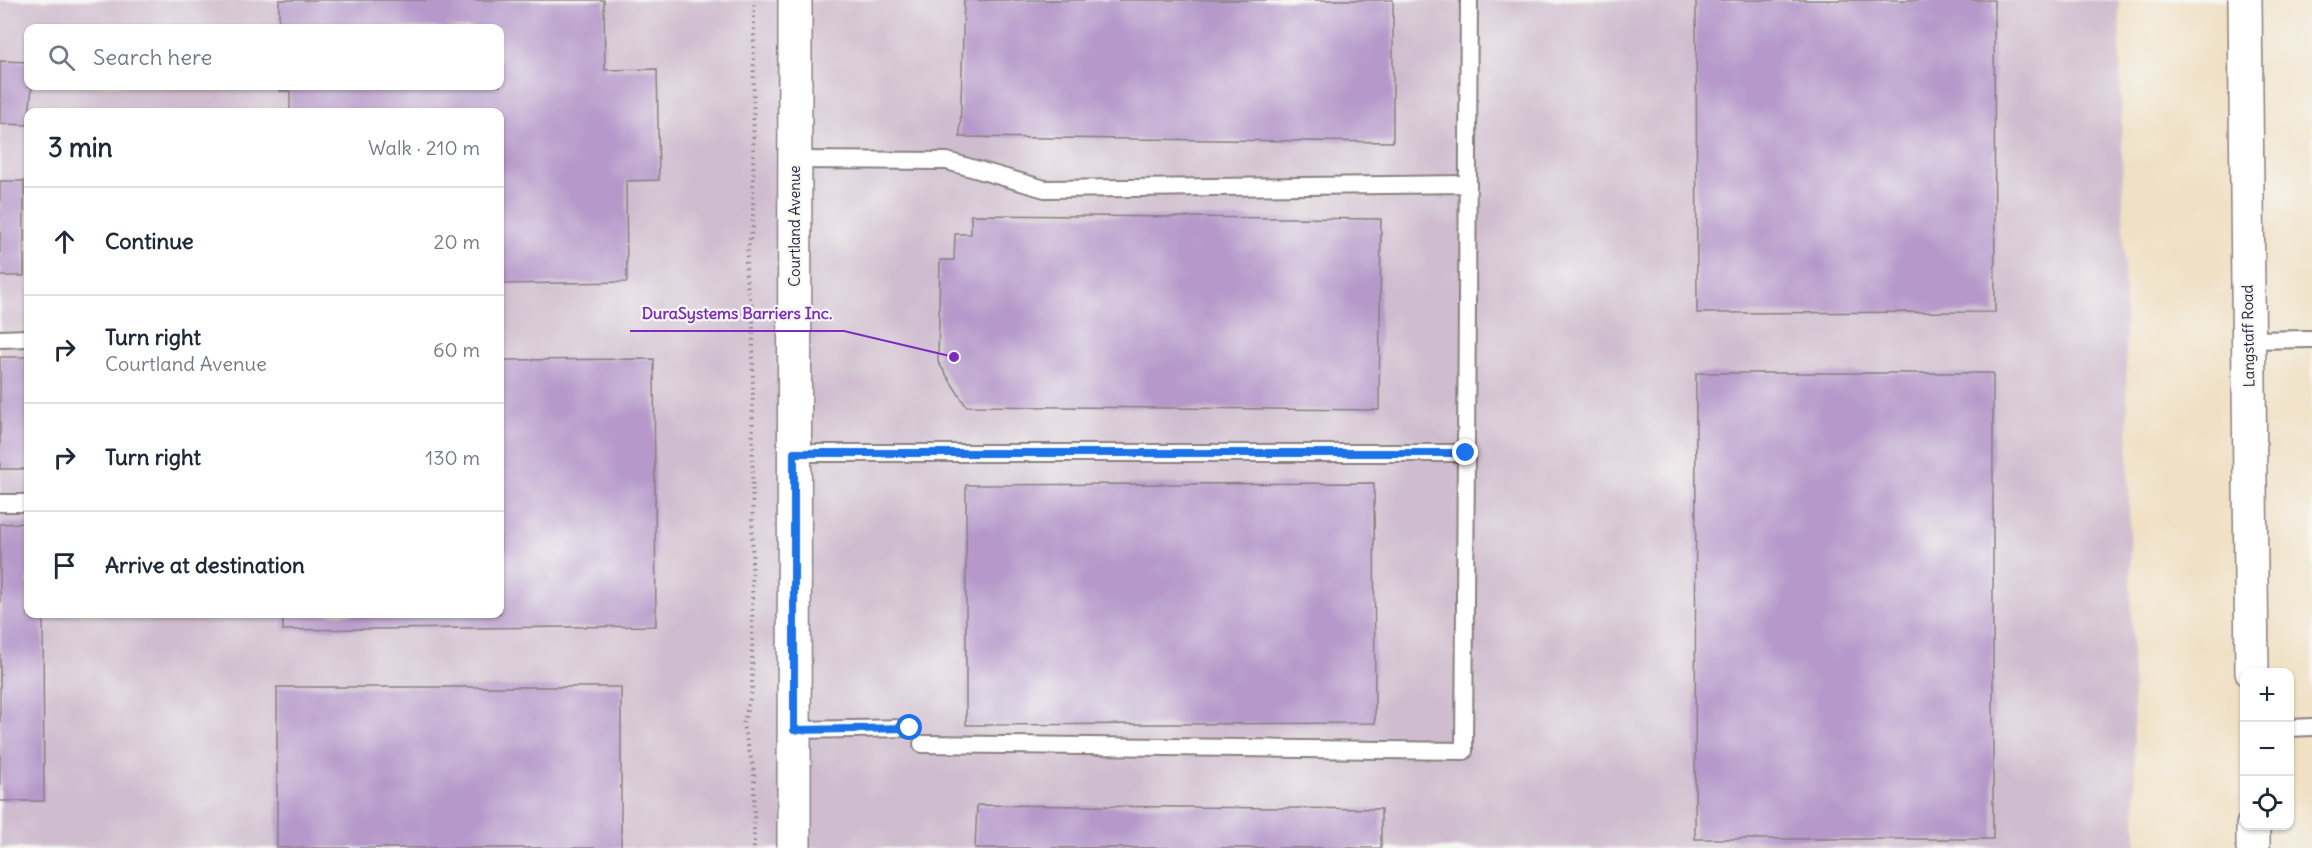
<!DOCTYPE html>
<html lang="en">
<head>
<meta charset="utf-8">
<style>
	body { margin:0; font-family:Delius,sans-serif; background:#f6f6f7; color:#1f2937 }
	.controls { position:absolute; right:18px; bottom:18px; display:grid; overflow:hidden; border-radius:12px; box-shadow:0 2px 4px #0004 }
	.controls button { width:54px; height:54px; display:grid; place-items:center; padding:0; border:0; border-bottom:2px solid #e0e1e3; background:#fff; color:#1f2937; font:30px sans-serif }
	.stop { position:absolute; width:18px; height:18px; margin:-14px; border:4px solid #1a73e8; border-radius:50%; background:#fff }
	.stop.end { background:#1a73e8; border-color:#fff; box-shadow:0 2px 6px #0008 }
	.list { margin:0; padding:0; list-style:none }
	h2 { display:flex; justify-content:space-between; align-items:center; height:78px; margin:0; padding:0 24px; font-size:26px }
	h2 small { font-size:20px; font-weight:400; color:#747a83 }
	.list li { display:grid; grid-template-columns:39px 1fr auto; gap:18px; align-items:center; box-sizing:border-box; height:108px; padding:0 24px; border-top:2px solid #e0e1e3 }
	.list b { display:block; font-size:22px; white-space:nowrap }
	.list p { margin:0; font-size:20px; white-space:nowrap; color:#747a83 }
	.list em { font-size:20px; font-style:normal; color:#747a83 }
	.icon { flex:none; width:33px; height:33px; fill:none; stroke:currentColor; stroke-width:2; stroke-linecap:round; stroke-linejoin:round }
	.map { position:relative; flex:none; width:2312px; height:848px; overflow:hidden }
	.search { position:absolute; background:#fff; box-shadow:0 2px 4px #0004; left:24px; top:24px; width:480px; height:66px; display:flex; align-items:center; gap:15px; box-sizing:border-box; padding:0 21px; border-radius:12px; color:#747a83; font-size:22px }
	.panel { position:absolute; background:#fff; box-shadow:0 2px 4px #0004; left:24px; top:108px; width:480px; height:510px; border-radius:12px }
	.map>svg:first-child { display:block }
	.industrial { fill:#cfbdcf; fill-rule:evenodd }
	.building { fill:#b699ca }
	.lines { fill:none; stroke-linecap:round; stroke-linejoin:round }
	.lane-casing { stroke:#898180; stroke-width:20 }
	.street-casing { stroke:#898180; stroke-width:36 }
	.secondary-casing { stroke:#898180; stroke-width:36 }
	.path { stroke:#898180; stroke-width:4; stroke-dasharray:1.5 4.5; stroke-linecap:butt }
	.lane { stroke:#fff; stroke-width:16 }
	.street { stroke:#fff; stroke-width:33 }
	.secondary { stroke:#fff; stroke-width:33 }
	.route { stroke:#1a73e8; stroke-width:8 }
	.labels { text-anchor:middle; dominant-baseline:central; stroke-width:4.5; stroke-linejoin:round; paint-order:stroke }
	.street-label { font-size:15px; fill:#22223b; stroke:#f6f6f2 }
	.leader { fill:none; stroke:#7b2cbf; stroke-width:2 }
	.callout-dot { fill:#7b2cbf; stroke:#f6f6f2; stroke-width:2 }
	.callout-label { font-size:16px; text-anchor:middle; font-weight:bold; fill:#7b2cbf; stroke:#f6f6f2; stroke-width:4.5; stroke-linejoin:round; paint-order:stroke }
</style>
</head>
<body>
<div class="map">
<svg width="2312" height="848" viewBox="0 0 2312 848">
	<rect width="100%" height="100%" fill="#f6f6f2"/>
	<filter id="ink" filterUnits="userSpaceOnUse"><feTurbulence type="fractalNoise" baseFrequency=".0167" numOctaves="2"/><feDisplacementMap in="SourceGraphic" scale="12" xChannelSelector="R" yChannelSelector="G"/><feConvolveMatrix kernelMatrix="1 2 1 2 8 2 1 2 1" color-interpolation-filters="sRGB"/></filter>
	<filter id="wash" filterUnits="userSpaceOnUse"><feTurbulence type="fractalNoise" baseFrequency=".008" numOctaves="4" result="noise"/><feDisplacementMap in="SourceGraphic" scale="24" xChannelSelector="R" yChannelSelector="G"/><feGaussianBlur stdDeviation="1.35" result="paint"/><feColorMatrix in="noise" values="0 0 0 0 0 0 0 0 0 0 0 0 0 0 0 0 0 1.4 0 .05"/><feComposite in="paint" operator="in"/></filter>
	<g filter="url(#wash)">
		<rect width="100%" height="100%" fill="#f0e0c4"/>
		<path class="industrial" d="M0,0H2119L2136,848H0ZM28,28H500V86H28ZM28,112H500V614H28Z"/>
		<g id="blocks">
			<g class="building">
				<polygon points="279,0 604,0 605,70 657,69 659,180 626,181 627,282 500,284 500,112 290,112 290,91 280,91 280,86 500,86 500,28 279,28"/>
				<polygon points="964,0 1393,0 1393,142 960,137"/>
				<polygon points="1696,0 1994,0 1995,312 1697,313"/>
				<polygon points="0,61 28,62 28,86 32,86 28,125 0,124"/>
				<rect x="0" y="181" width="24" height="95"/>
				<polygon points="971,215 1381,219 1379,410 966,406 938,362 940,260 954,260 955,234 971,234"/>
				<rect x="0" y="357" width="28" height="112"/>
				<polygon points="654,359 656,626 283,630 283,614 500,614 500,360"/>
				<polygon points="1696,373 1993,373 1993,839 1695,839"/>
				<polygon points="1374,483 1375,723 966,725 966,485"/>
				<polygon points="28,523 28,614 43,614 44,801 0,801 0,524"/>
				<rect x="277" y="687" width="344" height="161"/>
				<polygon points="977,805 1381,809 1381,848 975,848"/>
			</g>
		</g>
	</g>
	<g filter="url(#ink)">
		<use href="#blocks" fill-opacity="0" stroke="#898180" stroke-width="1.5"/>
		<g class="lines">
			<g class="lane-casing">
				<g id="lane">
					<polyline points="794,160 947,161 1045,189 1468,184"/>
					<polyline points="0,339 28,338"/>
					<polyline points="2248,340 2312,339"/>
					<polyline points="794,453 1466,453"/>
					<polyline points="0,503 28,503"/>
					<polyline points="2290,728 2312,727"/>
					<polyline points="794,730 910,728"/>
					<polyline points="922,744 1464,751 1469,0"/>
				</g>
			</g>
			<g class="street-casing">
				<polyline id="street" points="794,848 795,0"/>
			</g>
			<g class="secondary-casing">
				<g id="secondary">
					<polyline points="2245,0 2252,672"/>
					<polyline points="2253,826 2253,848"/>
				</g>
			</g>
			<path class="path" d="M754,848V771L743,725L752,691L753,308C742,274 745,261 753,226L754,0"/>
			<use href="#lane" class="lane"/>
			<use href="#street" class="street"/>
			<use href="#secondary" class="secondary"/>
		</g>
	</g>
	<g class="lines" filter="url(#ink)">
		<polyline class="route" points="910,728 794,730 794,453 1466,453"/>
	</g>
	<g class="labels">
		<g class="street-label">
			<text transform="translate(794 226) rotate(-90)">Courtland Avenue</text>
			<text transform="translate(2248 336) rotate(-91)">Langstaff Road</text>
		</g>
	</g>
	<path class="leader" d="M954 357L844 331H630"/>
	<circle class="callout-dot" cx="954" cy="357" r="6"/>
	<g class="callout-label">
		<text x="737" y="319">DuraSystems Barriers Inc.</text>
	</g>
</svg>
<div class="controls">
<button>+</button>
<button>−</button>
<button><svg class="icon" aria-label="locate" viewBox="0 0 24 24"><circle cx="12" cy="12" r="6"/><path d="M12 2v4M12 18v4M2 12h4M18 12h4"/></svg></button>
</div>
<div class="stop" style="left:910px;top:728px"></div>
<div class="stop end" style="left:1466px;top:453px"></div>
<div class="search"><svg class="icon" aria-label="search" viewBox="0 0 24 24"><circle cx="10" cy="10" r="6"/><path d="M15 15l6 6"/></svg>Search here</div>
<section class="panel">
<h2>3 min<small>Walk · 210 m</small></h2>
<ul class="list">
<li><svg class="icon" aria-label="ahead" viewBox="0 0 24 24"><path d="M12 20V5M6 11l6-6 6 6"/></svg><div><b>Continue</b></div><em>20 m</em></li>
<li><svg class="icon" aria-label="right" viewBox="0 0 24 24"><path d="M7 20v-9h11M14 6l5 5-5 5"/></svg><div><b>Turn right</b><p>Courtland Avenue</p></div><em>60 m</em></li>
<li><svg class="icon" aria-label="right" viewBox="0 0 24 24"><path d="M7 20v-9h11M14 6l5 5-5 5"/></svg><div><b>Turn right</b></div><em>130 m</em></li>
<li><svg class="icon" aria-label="arrive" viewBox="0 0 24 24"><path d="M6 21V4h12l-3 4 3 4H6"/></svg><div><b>Arrive at destination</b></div></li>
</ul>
</section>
</div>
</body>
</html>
